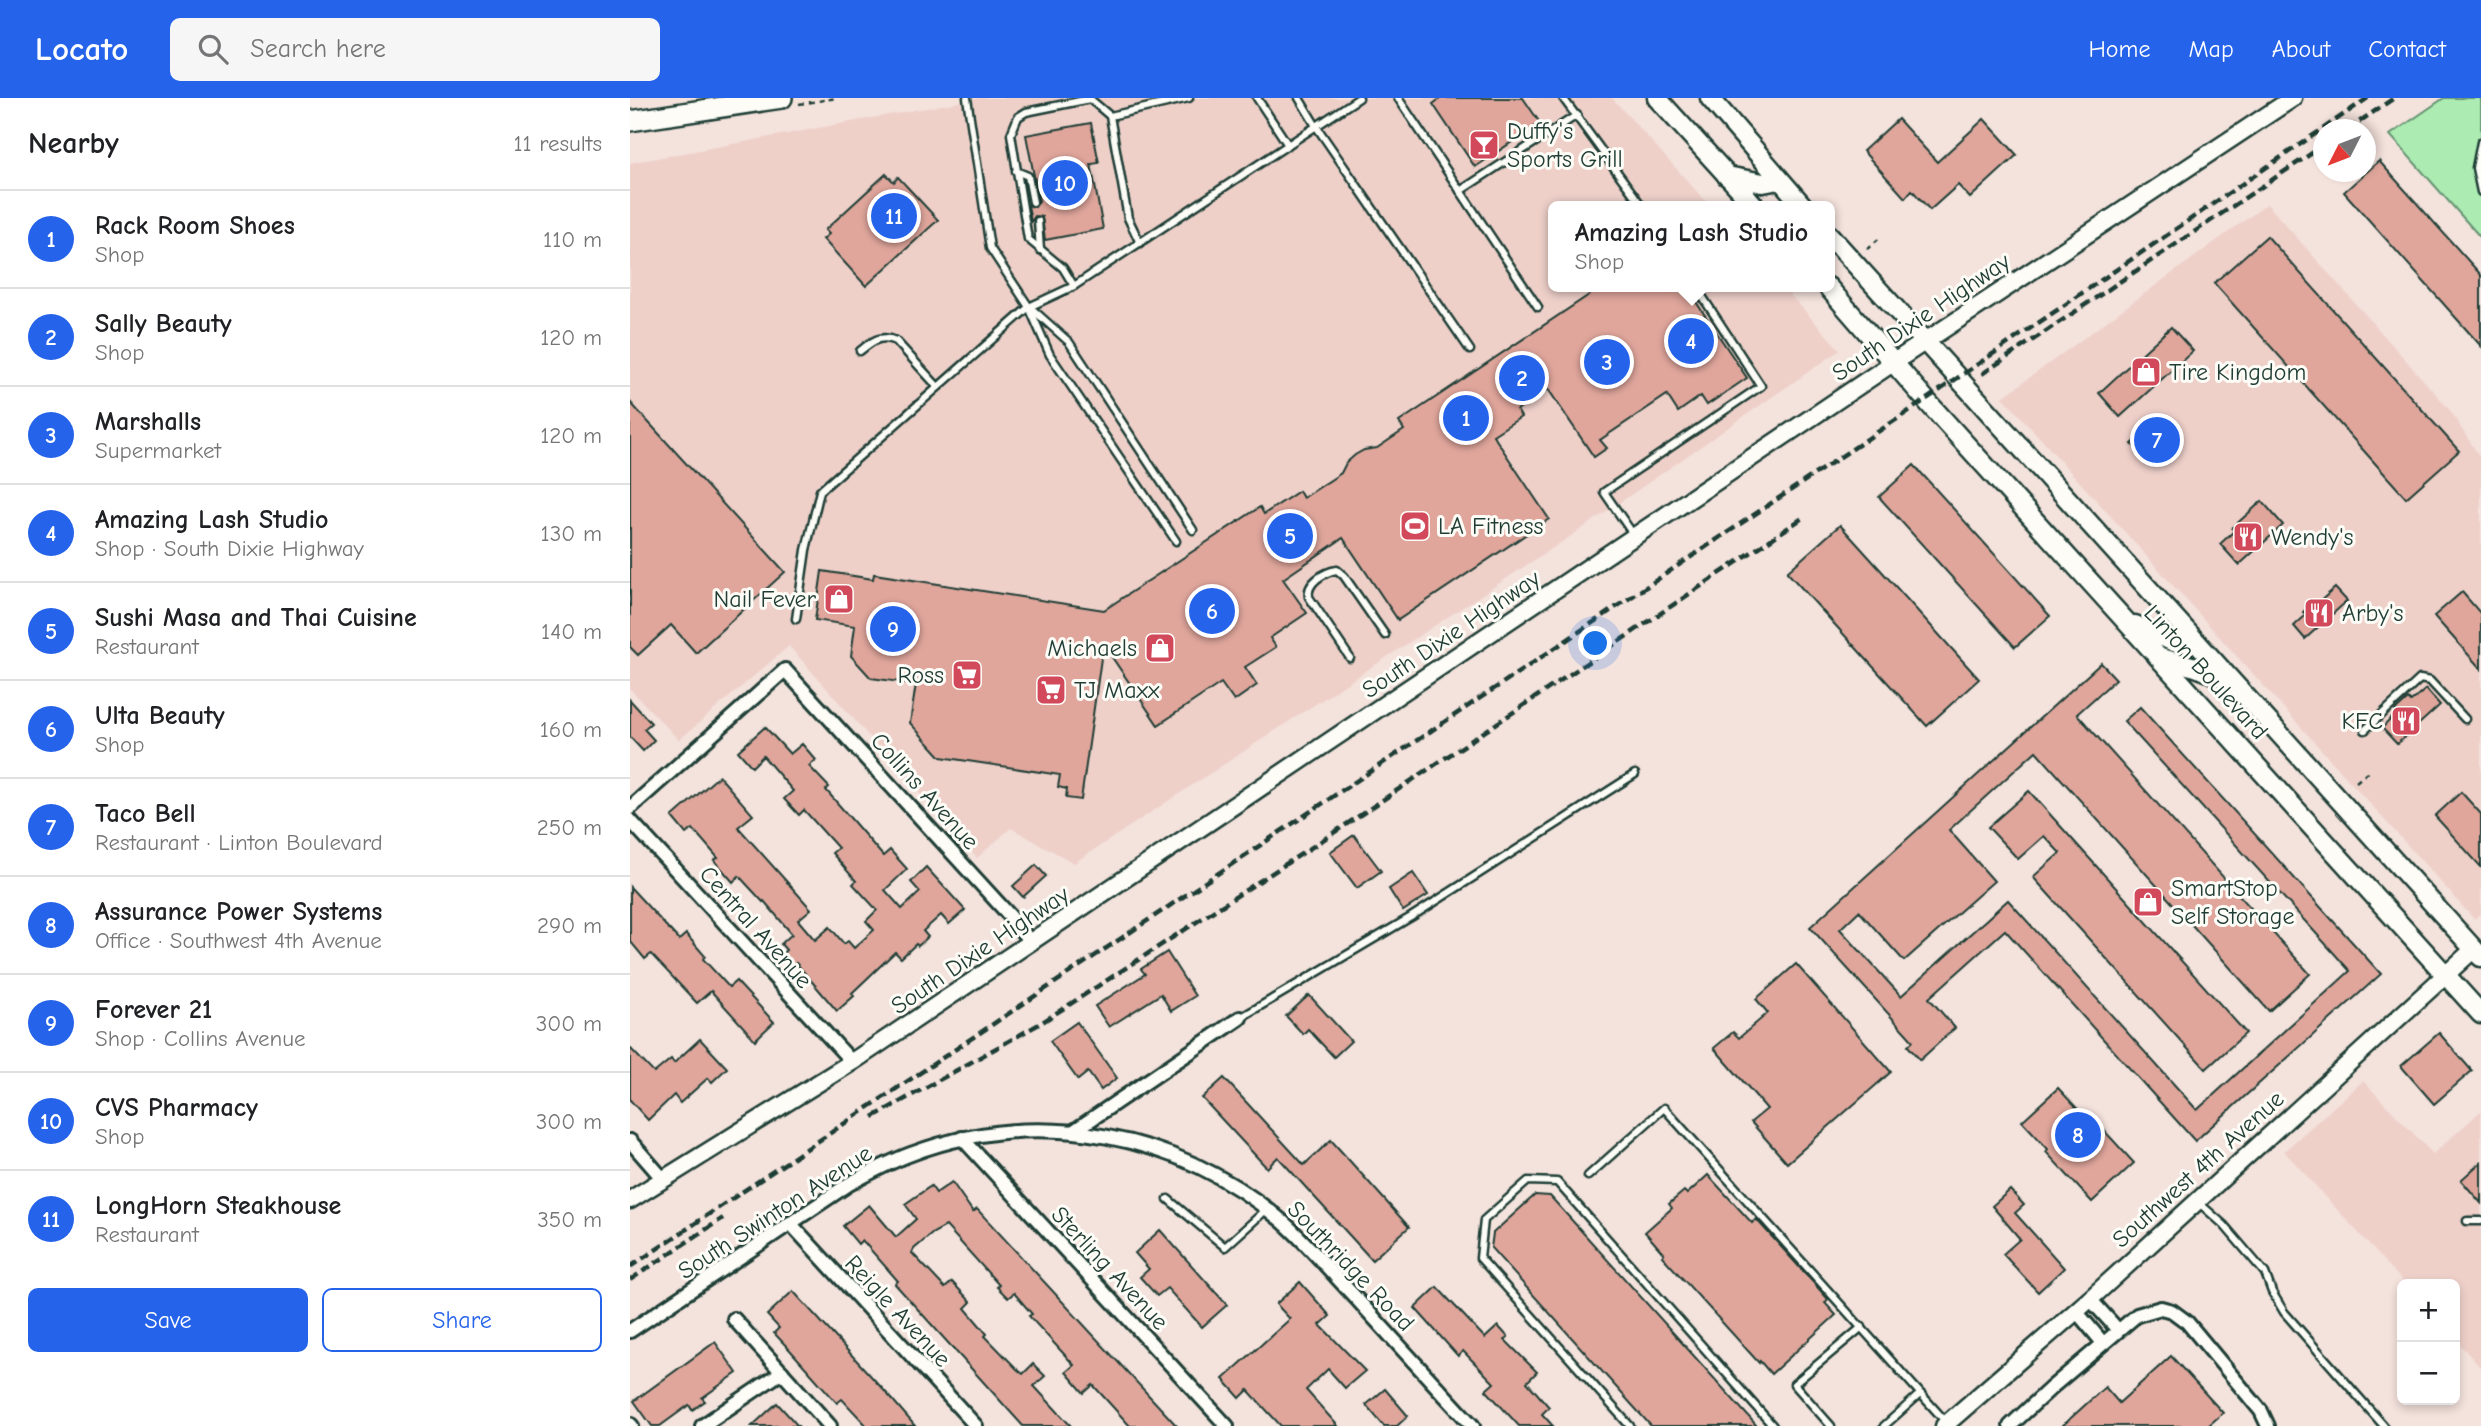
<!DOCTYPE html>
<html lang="en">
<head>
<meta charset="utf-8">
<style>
	body { margin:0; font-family:"Comic Neue",sans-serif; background:#f6f6f6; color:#202124 }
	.controls { position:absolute; right:21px; bottom:21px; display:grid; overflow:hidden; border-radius:10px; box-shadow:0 4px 10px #0003 }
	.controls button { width:63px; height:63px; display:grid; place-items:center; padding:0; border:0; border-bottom:2px solid #e0e0e0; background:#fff; color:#202124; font:35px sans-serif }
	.compass { position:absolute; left:1683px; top:21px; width:63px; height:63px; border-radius:50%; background:#fff; box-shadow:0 4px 10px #0003; rotate:228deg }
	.you { position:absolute; left:966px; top:546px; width:24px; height:24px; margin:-18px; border:5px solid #fff; border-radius:50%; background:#1a73e8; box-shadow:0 0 0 10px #1a73e833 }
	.badge { display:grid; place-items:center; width:46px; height:46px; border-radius:50%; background:#2563eb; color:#fff; font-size:23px; font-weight:700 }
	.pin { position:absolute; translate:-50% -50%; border:4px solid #fff; box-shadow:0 2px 7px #0006 }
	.popup { position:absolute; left:918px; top:103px; width:287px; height:91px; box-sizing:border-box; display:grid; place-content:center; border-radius:10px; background:#fff; filter:drop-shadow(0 2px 5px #0005); font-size:23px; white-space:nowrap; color:#757577 }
	.popup b { font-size:26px; color:#202124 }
	.popup::after { content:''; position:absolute; left:50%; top:100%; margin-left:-14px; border:14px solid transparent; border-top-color:#fff }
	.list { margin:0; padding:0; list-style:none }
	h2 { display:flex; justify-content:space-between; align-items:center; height:91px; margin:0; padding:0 28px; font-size:30px }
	h2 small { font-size:23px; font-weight:400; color:#757577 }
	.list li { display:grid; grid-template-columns:46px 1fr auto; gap:21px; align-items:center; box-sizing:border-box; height:98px; padding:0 28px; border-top:2px solid #e0e0e0 }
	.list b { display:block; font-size:26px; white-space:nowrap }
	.list p { margin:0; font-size:23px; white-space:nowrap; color:#757577 }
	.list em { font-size:23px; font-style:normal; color:#757577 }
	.actions { display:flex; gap:14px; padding:21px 28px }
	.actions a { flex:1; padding:16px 0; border:2px solid #2563eb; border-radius:10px; text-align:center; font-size:24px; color:#2563eb }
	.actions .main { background:#2563eb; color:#fff }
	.icon { flex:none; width:38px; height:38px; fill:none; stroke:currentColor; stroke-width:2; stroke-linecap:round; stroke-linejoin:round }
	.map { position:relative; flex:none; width:1851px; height:1328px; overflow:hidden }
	header { display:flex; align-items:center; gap:42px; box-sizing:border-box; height:98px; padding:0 35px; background:#2563eb; color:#fff }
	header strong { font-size:33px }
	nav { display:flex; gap:38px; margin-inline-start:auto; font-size:24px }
	.search { width:490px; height:63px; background:#f6f6f6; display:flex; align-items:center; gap:18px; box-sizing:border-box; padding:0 24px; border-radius:10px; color:#757577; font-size:26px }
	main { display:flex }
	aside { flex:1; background:#fff }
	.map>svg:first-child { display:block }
	.built { fill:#eed0c9 }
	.green { fill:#acebb2; stroke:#669473; stroke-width:2 }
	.building { fill:#e0a69c; stroke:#1f3d34; stroke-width:2 }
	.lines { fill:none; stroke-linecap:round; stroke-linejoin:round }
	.service-casing { stroke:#1f3d34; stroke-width:11 }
	.minor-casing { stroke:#1f3d34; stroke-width:18 }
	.tertiary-casing { stroke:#1f3d34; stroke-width:21 }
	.secondary-casing { stroke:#1f3d34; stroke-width:23 }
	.primary-casing { stroke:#1f3d34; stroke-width:24 }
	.path { stroke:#1f3d34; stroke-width:2.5; stroke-dasharray:5 5; stroke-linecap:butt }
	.service { stroke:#fdfcf7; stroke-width:6 }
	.minor { stroke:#fdfcf7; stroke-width:12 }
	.tertiary { stroke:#fdfcf7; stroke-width:16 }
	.secondary { stroke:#fdfcf7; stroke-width:18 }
	.primary { stroke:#fdfcf7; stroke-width:19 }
	.rail { stroke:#1f3d34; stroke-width:4.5; stroke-dasharray:10 5; stroke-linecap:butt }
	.labels { text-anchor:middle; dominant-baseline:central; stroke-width:6; stroke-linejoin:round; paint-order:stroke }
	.poi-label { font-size:24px; fill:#1f3d34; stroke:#fdfcf7; text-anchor:start }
	.street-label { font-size:24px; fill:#1f3d34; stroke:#fdfcf7 }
</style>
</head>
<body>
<header>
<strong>Locato</strong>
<div class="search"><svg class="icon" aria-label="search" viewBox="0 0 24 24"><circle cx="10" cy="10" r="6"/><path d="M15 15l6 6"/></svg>Search here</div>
<nav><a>Home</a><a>Map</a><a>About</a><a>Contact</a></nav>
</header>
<main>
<aside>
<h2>Nearby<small>11 results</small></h2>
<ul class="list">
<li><span class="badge">1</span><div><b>Rack Room Shoes</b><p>Shop</p></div><em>110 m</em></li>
<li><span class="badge">2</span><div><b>Sally Beauty</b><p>Shop</p></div><em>120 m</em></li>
<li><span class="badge">3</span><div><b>Marshalls</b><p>Supermarket</p></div><em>120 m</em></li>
<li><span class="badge">4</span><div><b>Amazing Lash Studio</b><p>Shop · South Dixie Highway</p></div><em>130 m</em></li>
<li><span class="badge">5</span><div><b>Sushi Masa and Thai Cuisine</b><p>Restaurant</p></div><em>140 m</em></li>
<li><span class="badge">6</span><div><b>Ulta Beauty</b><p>Shop</p></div><em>160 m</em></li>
<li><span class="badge">7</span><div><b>Taco Bell</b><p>Restaurant · Linton Boulevard</p></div><em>250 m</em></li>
<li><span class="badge">8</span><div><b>Assurance Power Systems</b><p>Office · Southwest 4th Avenue</p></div><em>290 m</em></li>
<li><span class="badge">9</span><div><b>Forever 21</b><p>Shop · Collins Avenue</p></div><em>300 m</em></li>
<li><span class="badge">10</span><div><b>CVS Pharmacy</b><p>Shop</p></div><em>300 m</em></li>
<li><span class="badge">11</span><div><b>LongHorn Steakhouse</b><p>Restaurant</p></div><em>350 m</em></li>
</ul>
<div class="actions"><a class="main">Save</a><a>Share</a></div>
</aside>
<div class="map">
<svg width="1851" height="1328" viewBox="0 0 1851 1328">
	<rect width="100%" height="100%" fill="#f4e2dc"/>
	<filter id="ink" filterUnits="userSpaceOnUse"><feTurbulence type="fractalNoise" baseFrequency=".0143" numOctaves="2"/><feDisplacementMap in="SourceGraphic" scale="14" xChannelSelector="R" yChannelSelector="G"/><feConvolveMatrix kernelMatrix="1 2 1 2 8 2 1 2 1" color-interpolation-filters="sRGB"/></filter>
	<g filter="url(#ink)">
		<g class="built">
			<polygon points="350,0 982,0 1080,108 923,108 923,189 1153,189 1210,252 950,432 444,765 381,730 347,760 159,548 49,642 0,591 0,65"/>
			<polygon points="1637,106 1819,311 1851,361 1851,815 1844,821 1373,299"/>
			<polygon points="1733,983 1803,1056 1851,1013 1851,1270 1825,1241 1825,1186 1775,1186 1654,1053"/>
		</g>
		<polygon class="green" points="1814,0 1851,0 1851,140 1760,37"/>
		<g class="building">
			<polygon points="811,0 893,0 910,25 845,69 803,6"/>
			<polygon points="1268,21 1307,64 1354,21 1387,57 1340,100 1328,87 1300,112 1282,92 1275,100 1233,53"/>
			<polygon points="461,25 469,65 461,66 473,131 415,142 412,119 405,118 401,124 398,107 405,109 409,103 396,37"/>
			<polygon points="1749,63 1851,177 1851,248 1714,94"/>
			<polygon points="256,76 264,84 268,79 308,122 236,188 193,141 199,136 195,132"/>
			<polygon points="1637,138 1829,353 1776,400 1584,185"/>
			<polygon points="971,189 1056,189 1117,280 1077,307 1071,298 1048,314 1037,297 970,342 977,350 964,359 918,291 887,312 891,319 863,337 919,421 768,522 713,440 653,481 677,515 640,540 646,549 615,569 627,587 604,603 591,585 528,627 473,546 451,702 436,700 437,691 428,689 430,677 311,659 280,625 286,586 241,580 221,558 225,528 185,522 192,473 243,481 244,476 474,512 630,409 634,416 669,393 673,400 711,375 716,365 725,357 734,352 747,350 774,332 769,324"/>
			<polygon points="1541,229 1563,253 1490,319 1469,295"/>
			<polygon points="0,304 155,474 66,555 41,527 8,557 0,549"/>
			<polygon points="1533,318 1552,339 1521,367 1502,346"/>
			<polygon points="1284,367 1420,518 1385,549 1249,399"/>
			<polygon points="1632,403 1653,427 1609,467 1590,446 1604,433 1602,430"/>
			<polygon points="1210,427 1349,581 1297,628 1157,474"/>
			<polygon points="1705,490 1717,503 1675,541 1664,528 1676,517 1673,514 1684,504 1687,506"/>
			<polygon points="1832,494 1851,516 1851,571 1804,518"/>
			<polygon points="1471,565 1486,581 1447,616 1680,876 1639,913 1406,653 1319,732 1364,783 1274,863 1229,813 1210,831 1271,898 1378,802 1567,1012 1720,873 1494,623 1510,609 1751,876 1565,1043 1375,832 1299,900 1325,930 1290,962 1278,948 1283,943 1180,829"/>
			<polygon points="1796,591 1810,607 1767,646 1752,630 1767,615 1765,613 1778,601 1781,604"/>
			<polygon points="0,602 21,625 14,631 24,642 13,653 0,639"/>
			<polygon points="135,629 160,656 172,646 186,662 179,668 199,689 196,692 253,758 260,752 277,771 255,792 272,811 290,794 281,784 296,769 335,812 319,826 311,817 293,833 298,839 288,848 286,846 271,860 265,854 222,895 224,898 207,913 166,865 161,869 151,857 156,852 151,846 162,836 134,803 133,804 109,778 103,784 84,762 88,760 63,731 56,736 42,719 89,678 123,717 108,729 181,811 168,822 185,842 200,829 214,846 218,843 224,850 244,832 236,823 247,812 223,786 226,783 202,755 208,750 174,712 169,717 154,701 163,693 133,658 122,669 108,653"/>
			<polygon points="1399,693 1616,935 1576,971 1403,779 1430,755 1414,738 1388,761 1358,729"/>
			<polygon points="1831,694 1851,716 1851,769 1805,718"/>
			<polygon points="724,737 751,773 727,790 700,754"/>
			<polygon points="406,767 416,778 393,799 383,788"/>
			<polygon points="783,775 798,797 773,813 759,791"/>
			<polygon points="0,789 49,842 56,836 75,858 73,861 99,889 106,883 144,924 125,942 81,893 67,905 21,856 15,861 0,843"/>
			<polygon points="537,854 565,898 541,913 531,896 479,929 465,908 515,876 511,871"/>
			<polygon points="1166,866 1261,974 1157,1065 1121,1024 1137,1011 1084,950 1103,934 1109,940 1138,915 1126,901"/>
			<polygon points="679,897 721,943 704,959 678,931 673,936 656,918"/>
			<polygon points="447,924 487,980 471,992 458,974 448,982 420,943"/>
			<polygon points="1809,935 1842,973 1804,1006 1771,968"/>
			<polygon points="70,941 97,970 82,984 78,980 50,1005 44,997 18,1022 0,1002 0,950 24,975 41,961 44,965"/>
			<polygon points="594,980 674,1067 701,1042 779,1129 742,1162 648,1059 637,1070 572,1000"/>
			<polygon points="1428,990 1455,1019 1459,1016 1504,1065 1462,1104 1416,1054 1418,1051 1392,1023"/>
			<polygon points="1851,1064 1851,1105 1831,1082"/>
			<polygon points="1078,1077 1122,1125 1126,1121 1198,1201 1195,1205 1206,1217 1141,1276 1130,1263 1129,1265 1032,1158 1034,1156 1015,1134 1042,1110 1039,1106 1054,1093 1057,1096"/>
			<polygon points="322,1084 343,1114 347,1111 547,1328 500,1328 463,1287 454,1295 436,1274 444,1267 399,1218 402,1216 384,1195 378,1200 367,1189 369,1187 316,1128 303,1135 284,1151 282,1155 315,1190 322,1184 341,1204 335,1210 357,1236 355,1238 387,1271 393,1276 403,1266 415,1278 404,1288 441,1328 393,1328 265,1186 268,1183 232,1142 228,1146 213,1128 239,1107 266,1139 286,1121 275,1106 301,1088 306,1095"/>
			<polygon points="1380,1092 1394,1107 1385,1115 1434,1170 1408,1194 1373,1156 1390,1141 1362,1108"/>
			<polygon points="905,1097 920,1098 1127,1328 1021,1328 861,1150 863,1135"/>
			<polygon points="530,1132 597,1207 572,1229 537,1190 527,1198 510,1179 519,1171 505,1155"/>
			<polygon points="670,1184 700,1218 690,1227 735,1273 715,1290 698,1271 676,1292 708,1328 651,1328 618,1292 610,1300 593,1281 660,1221 646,1206"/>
			<polygon points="807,1189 855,1240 868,1228 878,1239 875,1242 907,1274 897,1284 919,1309 912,1316 923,1328 889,1328 856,1292 864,1285 833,1253 828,1258 785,1210"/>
			<polygon points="163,1193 261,1300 285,1328 237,1328 212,1301 207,1305 160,1252 144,1235 149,1230 137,1217"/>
			<polygon points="85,1244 107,1275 72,1300 75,1303 62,1312 59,1307 30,1328 22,1328 4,1303"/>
			<polygon points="1541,1258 1593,1315 1578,1328 1432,1328 1475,1289 1489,1305"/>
			<polygon points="755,1291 778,1318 767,1328 754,1328 736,1307"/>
			<polygon points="147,1305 168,1328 122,1328"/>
		</g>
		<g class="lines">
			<g class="service-casing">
				<g id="service">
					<polyline points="337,0 360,150 399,209 420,257 546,443"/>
					<polyline points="627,0 658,47"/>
					<polyline points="669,0 686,28 840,252"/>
					<polyline points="768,0 908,209"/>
					<polyline points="933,0 1012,108"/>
					<polyline points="1851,44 1846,70 1851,94"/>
					<polyline points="386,73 398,78 403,104"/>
					<polyline points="830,93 947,17"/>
					<polyline points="408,123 410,152"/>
					<polyline points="510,145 498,120 480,18 559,0"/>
					<polyline points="444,188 433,170 398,141 381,36 388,19 396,14 460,1 480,18"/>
					<polyline points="401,210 439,244 563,432"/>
					<path d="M230,253C242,243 251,236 266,243L308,289"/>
					<polyline points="1005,439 974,394 1131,288 1066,189"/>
					<polyline points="166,521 176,452 190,393 399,209 444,188 729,0"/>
					<path d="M720,560L679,499C676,485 694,474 707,472L714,478L755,537"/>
					<polyline points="1735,632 1790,581 1800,583 1835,621"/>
					<polyline points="610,920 781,819 1005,676"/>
					<polyline points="958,1078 1034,1010 1316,1324"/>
					<polyline points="538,1101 595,1149 637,1111"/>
					<polyline points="1568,1104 1594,1127 1635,1175 1642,1194 1654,1214 1754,1328"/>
					<polyline points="1837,1123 1851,1123"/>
					<polyline points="1000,1328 850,1160 854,1122 898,1083 927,1084 1143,1328"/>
					<polyline points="1201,1328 1164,1286 1232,1229"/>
					<polyline points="1254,1328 1290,1296"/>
				</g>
			</g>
			<g class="minor-casing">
				<g id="minor">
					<polyline points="0,710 155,572 380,818 401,845"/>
					<polyline points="0,722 222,964"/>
					<polyline points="444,1033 610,920"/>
					<polyline points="332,1040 597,1328"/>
					<polyline points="0,1043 33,1081"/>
					<polyline points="160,1125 346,1328"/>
					<polyline points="1460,1201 1488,1232"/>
					<polyline points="1446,1213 1473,1245"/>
					<polyline points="104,1221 200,1328"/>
					<path d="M0,1233L219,1086C239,1075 259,1064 281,1056C408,1008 549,1035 652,1123C678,1146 701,1174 725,1199C764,1242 803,1285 843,1328"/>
					<polyline points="0,1326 2,1328"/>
					<polyline points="72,1328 152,1274"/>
					<polyline points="1380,1328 1422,1289 1507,1217 1531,1210 1542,1213 1557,1224 1631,1313 1638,1328"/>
				</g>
			</g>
			<g class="tertiary-casing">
				<g id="tertiary">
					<polyline points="0,1102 222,964 1264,264 1663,0"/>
					<polyline points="1314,1328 1460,1201 1844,851"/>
				</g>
			</g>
			<g class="secondary-casing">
				<g id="secondary">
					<polyline points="1027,0 1125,108"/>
					<polyline points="1080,0 1173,108"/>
					<polyline points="1097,78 1133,85 1149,82"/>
					<polyline points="1199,137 1851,859"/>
					<polyline points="1198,189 1302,309 1851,916"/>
					<polyline points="1505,527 1544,544 1567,545"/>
					<polyline points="1530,560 1566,569 1597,581"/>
				</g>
			</g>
			<g class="primary-casing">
				<polyline id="primary" points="0,23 152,0"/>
			</g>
			<g class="path">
				<polyline points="169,6 207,0"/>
				<polyline points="1237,151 1252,138"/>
				<polyline points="1726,684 1738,674"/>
			</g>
			<use href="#service" class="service"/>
			<use href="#minor" class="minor"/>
			<use href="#tertiary" class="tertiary"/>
			<use href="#secondary" class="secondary"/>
			<use href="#primary" class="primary"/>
			<g class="rail">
				<polyline points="1717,32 1764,0"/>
				<polyline points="1352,276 1694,47"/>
				<polyline points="243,1019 411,925 702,736 1174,419"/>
				<polyline points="0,1169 1285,309 1738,0"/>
				<polyline points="0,1182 93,1120"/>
			</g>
		</g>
	</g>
	<defs>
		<g id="bar-square" transform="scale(1.575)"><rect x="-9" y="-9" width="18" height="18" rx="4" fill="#d1495b" stroke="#fdfcf7"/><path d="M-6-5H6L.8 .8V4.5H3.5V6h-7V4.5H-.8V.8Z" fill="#fff"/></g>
		<g id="shop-square" transform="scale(1.575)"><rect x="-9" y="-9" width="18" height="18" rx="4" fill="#d1495b" stroke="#fdfcf7"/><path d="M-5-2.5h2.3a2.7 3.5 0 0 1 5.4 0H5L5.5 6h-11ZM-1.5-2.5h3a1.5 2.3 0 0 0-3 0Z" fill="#fff"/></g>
		<g id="stadium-square" transform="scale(1.575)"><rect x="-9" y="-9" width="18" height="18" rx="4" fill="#d1495b" stroke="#fdfcf7"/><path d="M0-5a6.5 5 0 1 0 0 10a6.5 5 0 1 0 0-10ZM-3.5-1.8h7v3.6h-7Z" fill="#fff"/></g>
		<g id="restaurant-square" transform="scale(1.575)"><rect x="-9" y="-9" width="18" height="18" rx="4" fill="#d1495b" stroke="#fdfcf7"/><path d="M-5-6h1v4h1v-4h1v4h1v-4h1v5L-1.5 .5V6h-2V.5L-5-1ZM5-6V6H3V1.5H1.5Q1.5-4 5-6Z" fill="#fff"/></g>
		<g id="supermarket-square" transform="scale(1.575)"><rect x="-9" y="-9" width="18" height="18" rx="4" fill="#d1495b" stroke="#fdfcf7"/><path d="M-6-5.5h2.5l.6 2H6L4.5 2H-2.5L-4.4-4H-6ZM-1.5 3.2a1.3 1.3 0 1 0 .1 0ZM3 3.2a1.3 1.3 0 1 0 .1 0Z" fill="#fff"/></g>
	</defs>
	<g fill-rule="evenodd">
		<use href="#bar-square" x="854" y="47"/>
		<use href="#shop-square" x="1516" y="274"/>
		<use href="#stadium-square" x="785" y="428"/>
		<use href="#restaurant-square" x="1618" y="439"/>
		<use href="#shop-square" x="209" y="501"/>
		<use href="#restaurant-square" x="1689" y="515"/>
		<use href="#shop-square" x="530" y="550"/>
		<use href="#supermarket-square" x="337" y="577"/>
		<use href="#supermarket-square" x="421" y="592"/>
		<use href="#restaurant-square" x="1776" y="623"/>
		<use href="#shop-square" x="1518" y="804"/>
	</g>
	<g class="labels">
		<g class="poi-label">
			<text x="877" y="33">Duffy's<tspan x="877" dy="28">Sports Grill</tspan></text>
			<text x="1539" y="274">Tire Kingdom</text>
			<text x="808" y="428">LA Fitness</text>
			<text x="1641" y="439">Wendy's</text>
			<text x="186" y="501" text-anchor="end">Nail Fever</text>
			<text x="1712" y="515">Arby's</text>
			<text x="507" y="550" text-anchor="end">Michaels</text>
			<text x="314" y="577" text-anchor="end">Ross</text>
			<text x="444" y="592">TJ Maxx</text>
			<text x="1753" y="623" text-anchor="end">KFC</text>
			<text x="1541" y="790">SmartStop<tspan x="1541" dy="28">Self Storage</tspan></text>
		</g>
		<g class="street-label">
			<text transform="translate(1291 219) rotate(-34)">South Dixie Highway</text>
			<text transform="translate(821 536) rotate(-34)">South Dixie Highway</text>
			<text transform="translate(1576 574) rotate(48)">Linton Boulevard</text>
			<text transform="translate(295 693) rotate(48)">Collins Avenue</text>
			<text transform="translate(126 829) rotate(48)">Central Avenue</text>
			<text transform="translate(350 852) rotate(-34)">South Dixie Highway</text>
			<text transform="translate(1568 1071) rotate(-42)">Southwest 4th Avenue</text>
			<text transform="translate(145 1114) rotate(-33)">South Swinton Avenue</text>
			<text transform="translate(721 1168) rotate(46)">Southridge Road</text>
			<text transform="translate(480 1170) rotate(47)">Sterling Avenue</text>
			<text transform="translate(268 1213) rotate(47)">Reigle Avenue</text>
		</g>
	</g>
</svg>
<div class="controls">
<button>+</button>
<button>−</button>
</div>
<svg class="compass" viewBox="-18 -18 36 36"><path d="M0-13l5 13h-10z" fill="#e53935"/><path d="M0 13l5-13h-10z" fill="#757577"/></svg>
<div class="you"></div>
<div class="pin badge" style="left:836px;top:320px">1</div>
<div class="pin badge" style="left:892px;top:280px">2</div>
<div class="pin badge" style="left:977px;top:264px">3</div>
<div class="pin badge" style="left:1061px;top:243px">4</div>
<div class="popup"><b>Amazing Lash Studio</b>Shop</div>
<div class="pin badge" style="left:660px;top:438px">5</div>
<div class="pin badge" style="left:582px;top:513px">6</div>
<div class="pin badge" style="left:1527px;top:342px">7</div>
<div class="pin badge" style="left:1448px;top:1037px">8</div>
<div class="pin badge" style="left:263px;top:531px">9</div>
<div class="pin badge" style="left:435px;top:85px">10</div>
<div class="pin badge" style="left:264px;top:118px">11</div>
</div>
</main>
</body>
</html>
